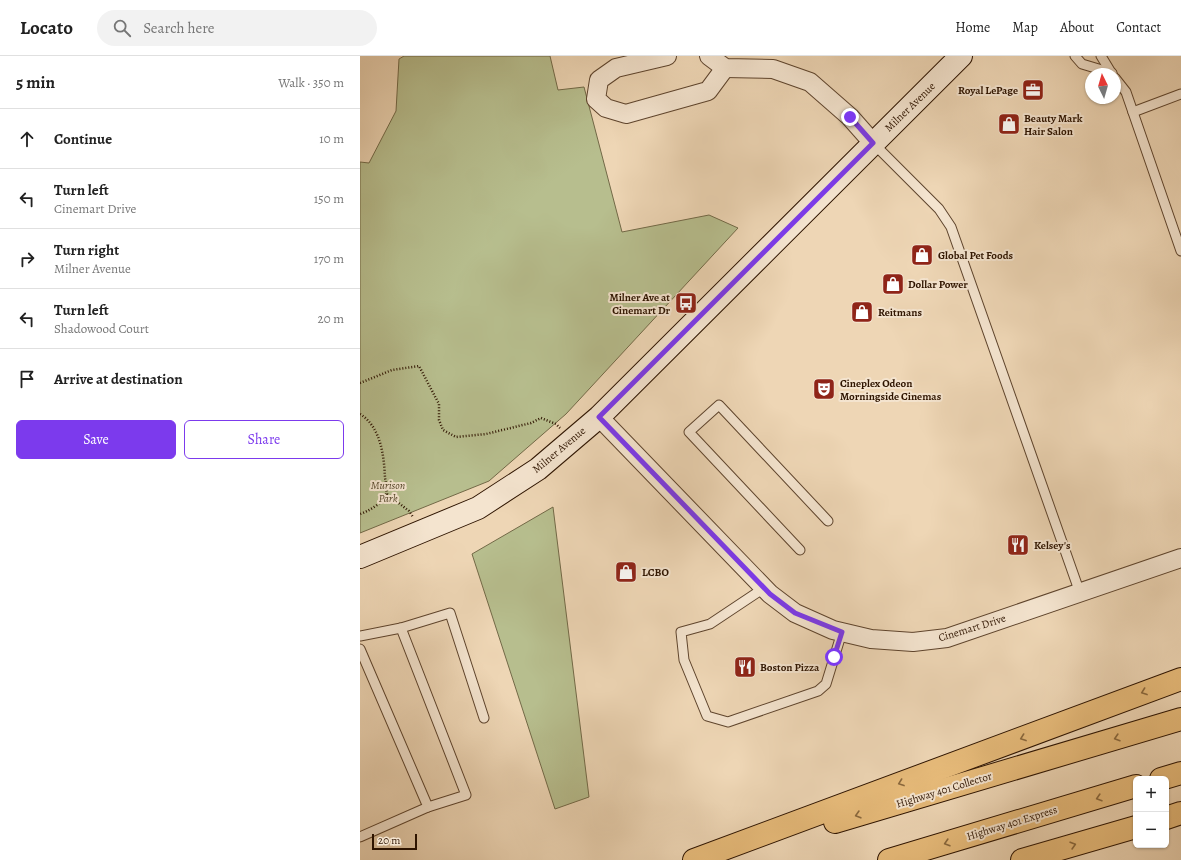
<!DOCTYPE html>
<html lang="en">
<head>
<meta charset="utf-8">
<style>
	body { margin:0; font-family:Alegreya,serif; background:#f2f2f2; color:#222 }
	.controls { position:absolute; right:12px; bottom:12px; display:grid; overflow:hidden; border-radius:6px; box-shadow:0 1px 3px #0004 }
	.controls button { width:36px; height:36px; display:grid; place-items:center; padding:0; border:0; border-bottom:1px solid #e0e0e0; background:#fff; color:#222; font:20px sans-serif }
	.compass { position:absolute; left:725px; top:12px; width:36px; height:36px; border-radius:50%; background:#fff; box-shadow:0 1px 3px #0004; rotate:355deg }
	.scale { position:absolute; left:12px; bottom:10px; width:45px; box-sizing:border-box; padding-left:4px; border:2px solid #2e1400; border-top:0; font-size:11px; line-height:14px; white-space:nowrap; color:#2e1400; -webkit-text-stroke:3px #f4e4cf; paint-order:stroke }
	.stop { position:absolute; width:12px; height:12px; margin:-9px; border:3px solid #7c3aed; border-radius:50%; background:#fff }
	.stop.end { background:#7c3aed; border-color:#fff; box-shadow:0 1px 4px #0008 }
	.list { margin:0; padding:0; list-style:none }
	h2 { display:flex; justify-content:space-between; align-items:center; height:52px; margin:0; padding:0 16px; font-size:17px }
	h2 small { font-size:13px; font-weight:400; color:#767676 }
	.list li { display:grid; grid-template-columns:26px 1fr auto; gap:12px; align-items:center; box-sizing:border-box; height:60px; padding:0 16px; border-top:1px solid #e0e0e0 }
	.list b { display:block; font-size:15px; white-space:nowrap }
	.list p { margin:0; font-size:13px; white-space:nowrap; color:#767676 }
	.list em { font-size:13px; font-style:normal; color:#767676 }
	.actions { display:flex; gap:8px; padding:12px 16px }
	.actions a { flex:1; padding:9px 0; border:1px solid #7c3aed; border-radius:6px; text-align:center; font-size:14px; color:#7c3aed }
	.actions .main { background:#7c3aed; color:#fff }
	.icon { flex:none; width:22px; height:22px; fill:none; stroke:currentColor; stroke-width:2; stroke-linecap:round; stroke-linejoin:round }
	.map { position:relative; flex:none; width:821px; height:804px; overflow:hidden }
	header { display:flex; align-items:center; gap:24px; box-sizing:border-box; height:56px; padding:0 20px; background:#fff; border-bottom:1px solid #e0e0e0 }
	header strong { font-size:19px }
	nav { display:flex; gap:22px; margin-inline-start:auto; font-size:14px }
	.search { width:280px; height:36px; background:#f2f2f2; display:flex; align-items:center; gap:10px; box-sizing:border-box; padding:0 14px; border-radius:22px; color:#767676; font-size:15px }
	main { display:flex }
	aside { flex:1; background:#fff }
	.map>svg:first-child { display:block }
	.green { fill:#b7be8e; stroke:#726947 }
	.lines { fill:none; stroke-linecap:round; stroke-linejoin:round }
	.service-casing { stroke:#5e442d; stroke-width:11 }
	.minor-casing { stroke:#5e442d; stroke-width:20 }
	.secondary-casing { stroke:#2e1400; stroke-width:24 }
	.motorway-casing { stroke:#2e1400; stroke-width:24 }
	.path { stroke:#2e1400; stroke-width:2.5; stroke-dasharray:1 2; stroke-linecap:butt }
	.service { stroke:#f4e4cf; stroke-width:9 }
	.minor { stroke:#f4e4cf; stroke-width:18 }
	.secondary { stroke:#f4e4cf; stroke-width:22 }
	.motorway { stroke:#e7bb7a; stroke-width:22 }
	.oneway { stroke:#8a683d }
	.route { stroke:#7c3aed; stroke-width:5 }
	.labels { text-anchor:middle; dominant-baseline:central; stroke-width:4; stroke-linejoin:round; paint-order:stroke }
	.poi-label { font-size:11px; font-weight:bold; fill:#2e1400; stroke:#f4e4cf; text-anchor:start }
	.street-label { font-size:11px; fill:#2e1400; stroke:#f4e4cf }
	.park-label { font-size:11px; font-style:italic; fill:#57472b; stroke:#f4e4cf }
</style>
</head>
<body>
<header>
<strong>Locato</strong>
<div class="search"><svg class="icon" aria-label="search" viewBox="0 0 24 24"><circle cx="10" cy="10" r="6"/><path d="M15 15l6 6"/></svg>Search here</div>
<nav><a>Home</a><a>Map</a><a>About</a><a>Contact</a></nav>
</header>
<main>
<aside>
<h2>5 min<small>Walk · 350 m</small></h2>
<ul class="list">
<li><svg class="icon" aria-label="ahead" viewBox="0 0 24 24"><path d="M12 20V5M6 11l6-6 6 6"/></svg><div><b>Continue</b></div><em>10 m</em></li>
<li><svg class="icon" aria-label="left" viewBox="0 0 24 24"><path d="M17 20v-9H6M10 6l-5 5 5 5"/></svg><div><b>Turn left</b><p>Cinemart Drive</p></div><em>150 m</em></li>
<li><svg class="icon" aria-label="right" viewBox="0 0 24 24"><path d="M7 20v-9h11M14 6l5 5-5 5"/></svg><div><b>Turn right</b><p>Milner Avenue</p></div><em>170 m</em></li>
<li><svg class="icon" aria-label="left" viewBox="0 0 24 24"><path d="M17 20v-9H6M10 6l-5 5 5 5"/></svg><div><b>Turn left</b><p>Shadowood Court</p></div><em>20 m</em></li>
<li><svg class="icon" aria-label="arrive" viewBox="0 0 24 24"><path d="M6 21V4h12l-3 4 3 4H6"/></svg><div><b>Arrive at destination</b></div></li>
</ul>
<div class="actions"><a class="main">Save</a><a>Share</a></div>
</aside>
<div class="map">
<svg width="821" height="804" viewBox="0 0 821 804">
	<rect width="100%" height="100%" fill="#eed6b5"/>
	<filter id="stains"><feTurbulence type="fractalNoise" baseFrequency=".005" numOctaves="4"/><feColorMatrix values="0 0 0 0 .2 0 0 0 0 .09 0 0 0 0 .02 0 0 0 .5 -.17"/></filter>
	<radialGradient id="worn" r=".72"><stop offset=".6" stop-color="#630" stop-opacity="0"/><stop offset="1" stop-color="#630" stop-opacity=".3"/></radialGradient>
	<g class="green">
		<polygon points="44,0 190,0 198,34 224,31 262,176 349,159 378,172 206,358 129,425 0,477 0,106 9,107 36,55 39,3"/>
		<polygon points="193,451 229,741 195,753 112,498"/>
	</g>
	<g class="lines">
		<g class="service-casing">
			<g id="service">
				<polyline points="715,0 722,8 752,17"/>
				<polyline points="741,0 752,18"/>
				<polyline points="755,22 766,36 821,195"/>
				<polyline points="773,56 821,38"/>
				<polyline points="513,87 579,153 591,171 720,537"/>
				<polyline points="440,494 329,376 359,349 468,465"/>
				<polyline points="404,532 350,568 321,576 324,604 347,660 368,666 458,635 466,628 482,576"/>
				<polyline points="41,572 106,739 68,751"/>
				<polyline points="0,580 41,572 90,557 124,662"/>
				<polyline points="0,593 68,751 0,781"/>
			</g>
		</g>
		<g class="minor-casing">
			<g id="minor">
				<polyline points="307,0 256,12 239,24 236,43 246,52 266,58 348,35 365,12"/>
				<polyline points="349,0 365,12 413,13 450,26 490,61 513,87"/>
				<polyline points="239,361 410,538 435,557 473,574 511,583 553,586 587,582 821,502"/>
			</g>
		</g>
		<g class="secondary-casing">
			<polyline id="secondary" points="0,501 118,452 178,413 239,361 601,0"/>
		</g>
		<g class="motorway-casing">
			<g id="motorway">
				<polyline points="801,723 821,717"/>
				<polyline points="806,762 821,757"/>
				<polyline points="475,766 821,663"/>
				<polyline points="334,804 821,623"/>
				<polyline points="529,804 776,730"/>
				<polyline points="662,804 776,771"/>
			</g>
		</g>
		<g class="path">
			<polyline points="0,327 32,314 59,310 79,348 79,364 83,374 96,381 126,378 171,367 181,362 196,368 200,372"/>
			<path d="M0,358C21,371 24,400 25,422C26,427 27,433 26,438C25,446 7,456 0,458"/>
			<polyline points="27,438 49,455 53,461"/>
		</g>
		<use href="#service" class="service"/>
		<use href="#minor" class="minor"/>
		<use href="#secondary" class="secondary"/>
		<use href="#motorway" class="motorway"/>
	</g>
	<defs><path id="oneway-chevron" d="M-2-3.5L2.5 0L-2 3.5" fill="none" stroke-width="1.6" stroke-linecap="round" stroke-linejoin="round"/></defs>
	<g class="oneway">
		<use href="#oneway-chevron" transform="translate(784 636) rotate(160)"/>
		<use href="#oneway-chevron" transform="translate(663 682) rotate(160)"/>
		<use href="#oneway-chevron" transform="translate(757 682) rotate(163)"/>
		<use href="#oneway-chevron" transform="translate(541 727) rotate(160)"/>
		<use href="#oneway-chevron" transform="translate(739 742) rotate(163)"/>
		<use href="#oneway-chevron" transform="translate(498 759) rotate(164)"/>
		<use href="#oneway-chevron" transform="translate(587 787) rotate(163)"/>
		<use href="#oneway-chevron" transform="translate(713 789) rotate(-16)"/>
	</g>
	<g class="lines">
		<polyline class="route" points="474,601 482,576 435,557 410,538 239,361 513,87 490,61"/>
	</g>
	<defs>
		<g id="office-square" transform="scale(1.15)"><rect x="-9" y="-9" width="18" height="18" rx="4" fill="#8f2418" stroke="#f4e4cf"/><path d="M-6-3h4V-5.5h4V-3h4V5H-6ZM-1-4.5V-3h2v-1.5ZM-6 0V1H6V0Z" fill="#fff"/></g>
		<g id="shop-square" transform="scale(1.15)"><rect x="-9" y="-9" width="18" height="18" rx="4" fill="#8f2418" stroke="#f4e4cf"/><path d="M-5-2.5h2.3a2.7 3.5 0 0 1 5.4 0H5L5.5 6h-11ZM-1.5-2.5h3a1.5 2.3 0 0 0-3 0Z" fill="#fff"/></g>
		<g id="bus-square" transform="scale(1.15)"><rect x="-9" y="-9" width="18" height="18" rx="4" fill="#8f2418" stroke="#f4e4cf"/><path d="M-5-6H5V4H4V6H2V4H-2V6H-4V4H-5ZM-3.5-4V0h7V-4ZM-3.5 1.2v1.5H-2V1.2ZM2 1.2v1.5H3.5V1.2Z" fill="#fff"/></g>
		<g id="theatre-square" transform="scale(1.15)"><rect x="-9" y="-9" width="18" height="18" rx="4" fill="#8f2418" stroke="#f4e4cf"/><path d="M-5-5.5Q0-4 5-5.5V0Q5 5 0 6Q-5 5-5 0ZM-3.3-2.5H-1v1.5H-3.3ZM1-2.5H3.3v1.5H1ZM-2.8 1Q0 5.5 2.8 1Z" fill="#fff"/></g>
		<g id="restaurant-square" transform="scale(1.15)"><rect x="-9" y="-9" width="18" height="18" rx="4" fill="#8f2418" stroke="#f4e4cf"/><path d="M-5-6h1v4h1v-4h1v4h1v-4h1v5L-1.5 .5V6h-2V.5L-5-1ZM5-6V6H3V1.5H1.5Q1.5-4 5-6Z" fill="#fff"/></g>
	</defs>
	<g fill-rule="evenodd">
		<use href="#office-square" x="673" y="34"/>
		<use href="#shop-square" x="649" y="68"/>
		<use href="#shop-square" x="562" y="199"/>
		<use href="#shop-square" x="533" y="228"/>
		<use href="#bus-square" x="326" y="247"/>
		<use href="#shop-square" x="502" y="256"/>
		<use href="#theatre-square" x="464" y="333"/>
		<use href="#restaurant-square" x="658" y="489"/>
		<use href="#shop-square" x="266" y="516"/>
		<use href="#restaurant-square" x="385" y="611"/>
	</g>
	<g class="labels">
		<g class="poi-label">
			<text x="658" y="34" text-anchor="end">Royal LePage</text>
			<text x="664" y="62">Beauty Mark<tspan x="664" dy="13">Hair Salon</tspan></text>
			<text x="578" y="199">Global Pet Foods</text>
			<text x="548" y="228">Dollar Power</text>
			<text x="310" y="241" text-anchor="end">Milner Ave at<tspan x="310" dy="13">Cinemart Dr</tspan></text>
			<text x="518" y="256">Reitmans</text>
			<text x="480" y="327">Cineplex Odeon<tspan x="480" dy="13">Morningside Cinemas</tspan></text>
			<text x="674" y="489">Kelsey's</text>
			<text x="282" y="516">LCBO</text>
			<text x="400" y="611">Boston Pizza</text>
		</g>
		<g class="street-label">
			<text transform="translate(550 51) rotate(-44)">Milner Avenue</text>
			<text transform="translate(199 394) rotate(-40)">Milner Avenue</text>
			<text transform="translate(612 572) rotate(-17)">Cinemart Drive</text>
			<text transform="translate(584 734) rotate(-17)">Highway 401 Collector</text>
			<text transform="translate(652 767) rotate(-17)">Highway 401 Express</text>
		</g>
		<g class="park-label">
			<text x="28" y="429">Murison<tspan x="28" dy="13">Park</tspan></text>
		</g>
	</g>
	<rect width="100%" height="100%" filter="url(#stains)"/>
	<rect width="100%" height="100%" fill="url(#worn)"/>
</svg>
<div class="controls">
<button>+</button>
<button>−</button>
</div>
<svg class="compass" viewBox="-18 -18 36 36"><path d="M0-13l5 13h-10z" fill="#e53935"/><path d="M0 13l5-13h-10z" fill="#767676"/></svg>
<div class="scale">20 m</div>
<div class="stop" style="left:474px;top:601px"></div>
<div class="stop end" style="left:490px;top:61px"></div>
</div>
</main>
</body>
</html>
